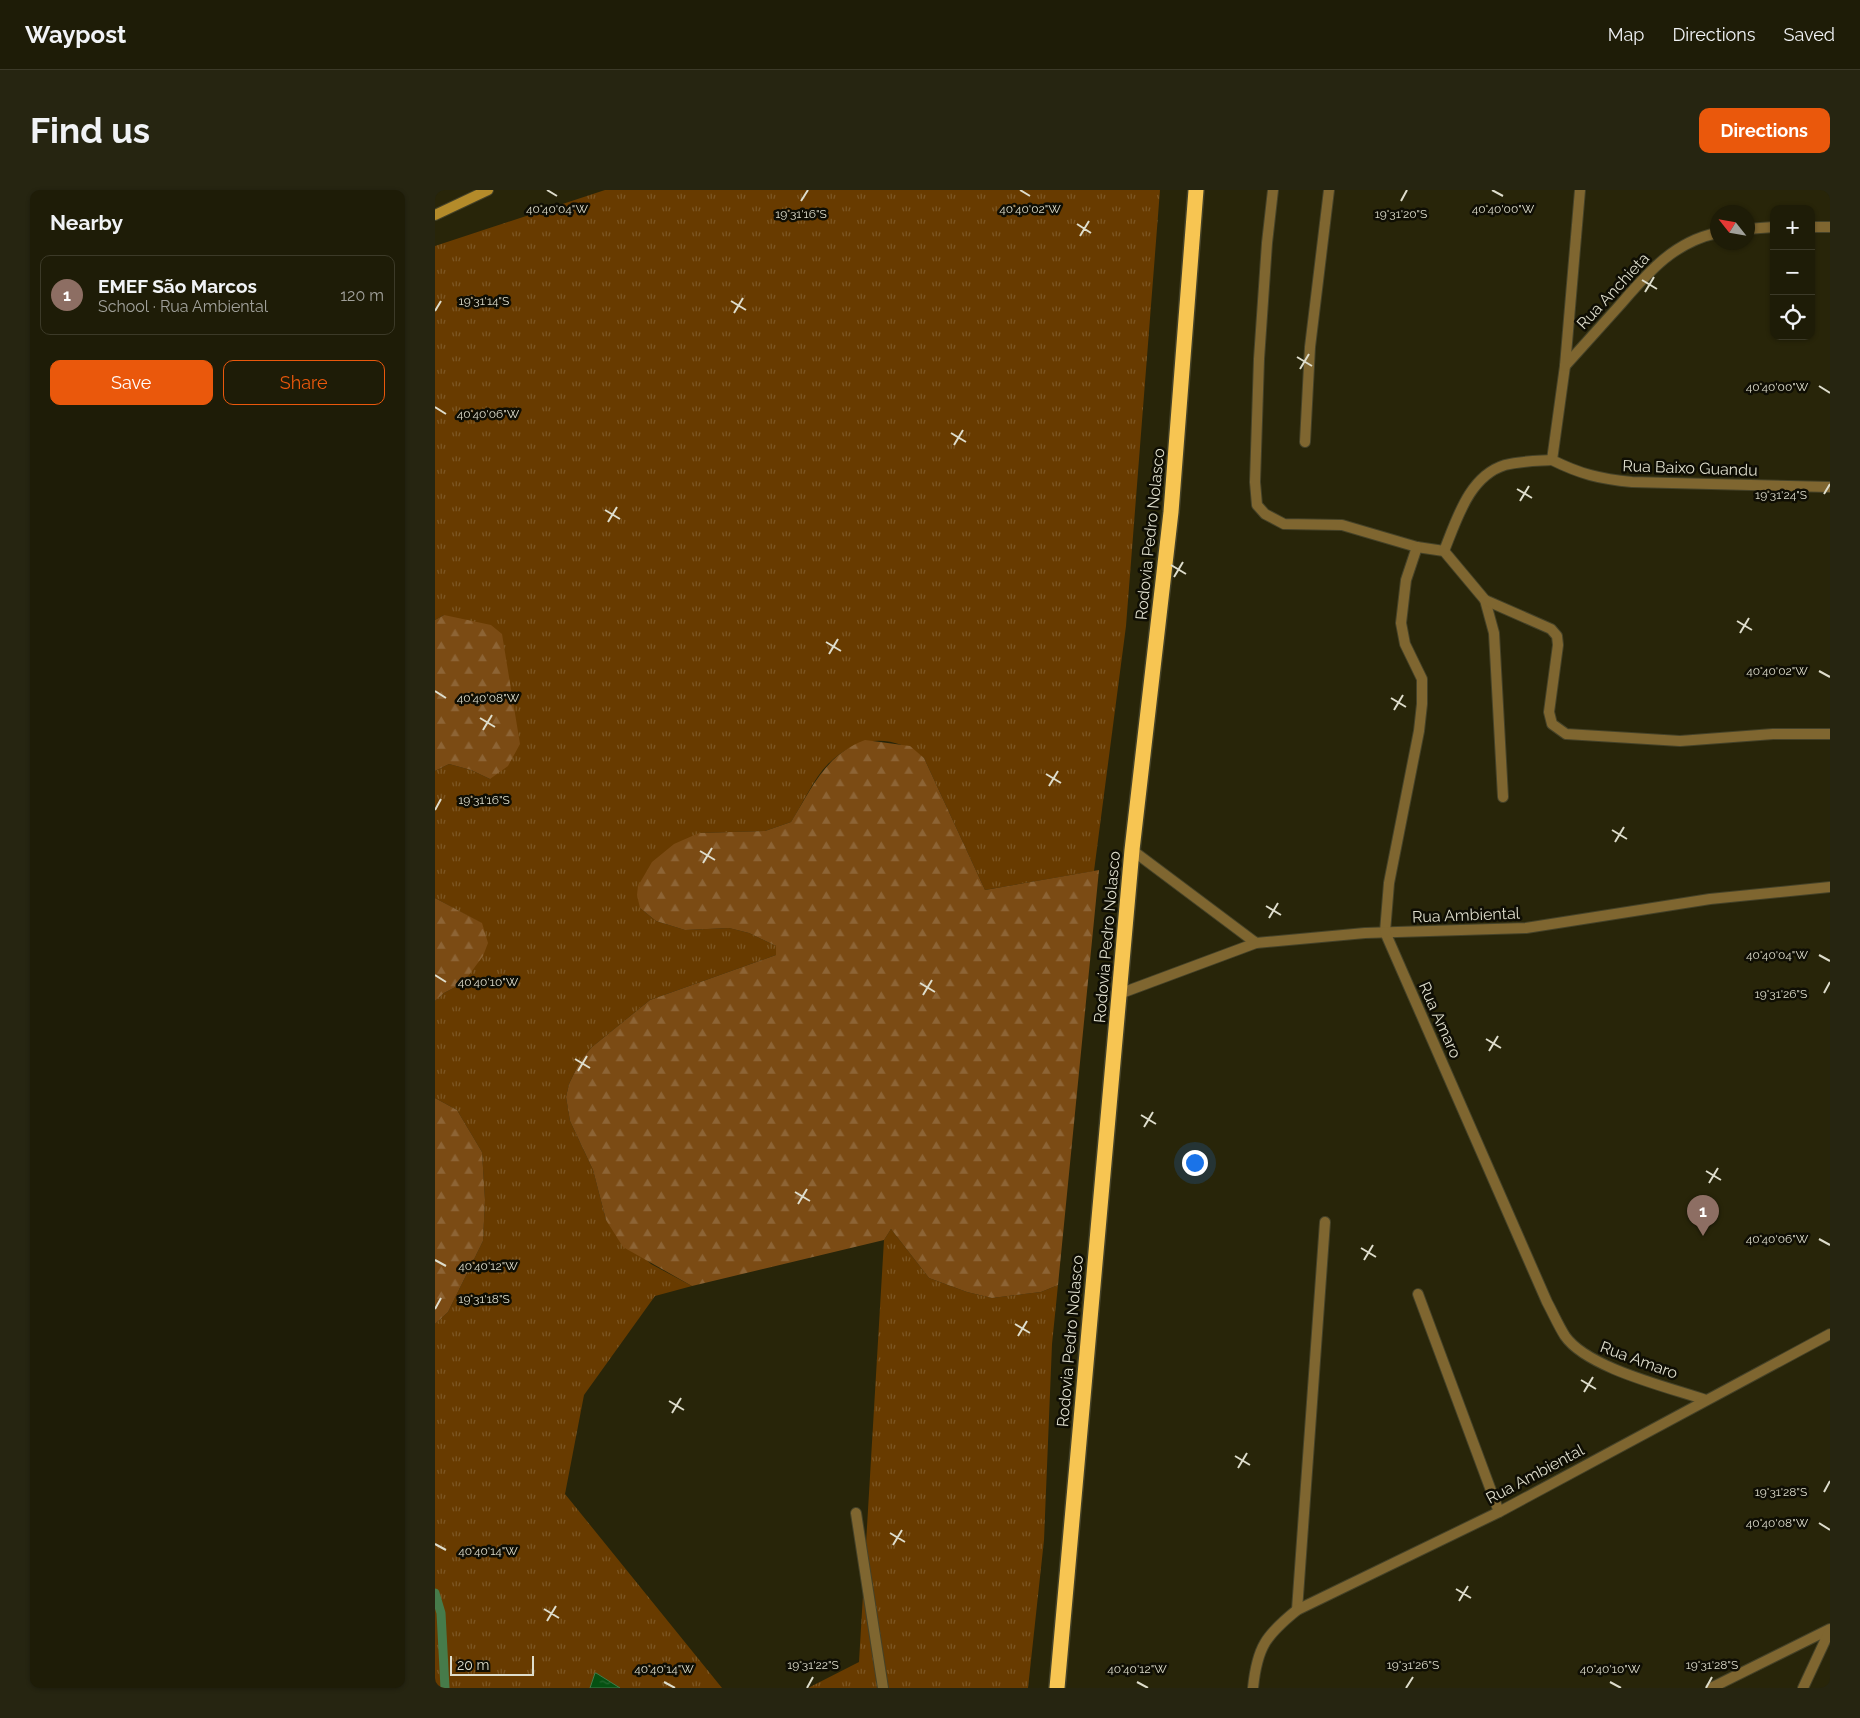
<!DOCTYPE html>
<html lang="en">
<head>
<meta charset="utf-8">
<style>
	body { margin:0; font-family:Raleway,sans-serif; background:#262511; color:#f1f3f6 }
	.controls { position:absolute; right:15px; top:15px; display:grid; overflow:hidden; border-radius:10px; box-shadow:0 1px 4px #0004 }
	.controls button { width:45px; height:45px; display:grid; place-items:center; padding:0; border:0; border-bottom:1px solid #3c3a28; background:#1e1c07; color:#f1f3f6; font:25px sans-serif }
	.compass { position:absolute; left:1275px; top:15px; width:45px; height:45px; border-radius:50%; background:#1e1c07; box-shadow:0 1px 4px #0004; rotate:301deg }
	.scale { position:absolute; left:15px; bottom:12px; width:84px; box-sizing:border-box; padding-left:5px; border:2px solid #deddcc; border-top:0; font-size:14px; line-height:18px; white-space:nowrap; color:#deddcc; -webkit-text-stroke:4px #0f0e04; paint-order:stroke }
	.you { position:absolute; left:759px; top:972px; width:18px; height:18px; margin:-12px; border:4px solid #fff; border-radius:50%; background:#1a73e8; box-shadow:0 0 0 8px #1a73e833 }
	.badge { display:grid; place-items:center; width:32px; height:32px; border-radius:50%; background:#ea580c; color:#fff; font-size:16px; font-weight:700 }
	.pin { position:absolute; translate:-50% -41px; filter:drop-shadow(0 1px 2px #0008) }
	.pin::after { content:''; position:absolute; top:26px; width:18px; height:15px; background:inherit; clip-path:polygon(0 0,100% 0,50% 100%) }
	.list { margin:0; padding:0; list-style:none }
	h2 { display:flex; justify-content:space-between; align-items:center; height:65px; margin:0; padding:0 20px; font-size:21px }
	h2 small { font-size:16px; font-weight:400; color:#a1a19b }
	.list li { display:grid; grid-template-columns:32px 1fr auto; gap:15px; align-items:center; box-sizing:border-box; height:80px; margin:0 10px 10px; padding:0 10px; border:1px solid #3c3a28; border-radius:10px }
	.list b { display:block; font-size:19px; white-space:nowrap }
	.list p { margin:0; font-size:16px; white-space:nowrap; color:#a1a19b }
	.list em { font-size:16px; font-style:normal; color:#a1a19b }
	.actions { display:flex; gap:10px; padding:15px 20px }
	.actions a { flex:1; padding:11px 0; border:1px solid #ea580c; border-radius:10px; text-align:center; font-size:18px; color:#ea580c }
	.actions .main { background:#ea580c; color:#fff }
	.icon { flex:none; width:28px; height:28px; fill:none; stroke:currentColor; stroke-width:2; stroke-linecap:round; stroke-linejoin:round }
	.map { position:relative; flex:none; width:1395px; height:1498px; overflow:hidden; border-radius:10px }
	header { display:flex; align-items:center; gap:30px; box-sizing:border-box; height:70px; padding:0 25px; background:#1e1c07; border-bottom:1px solid #3c3a28 }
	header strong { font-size:24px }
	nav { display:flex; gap:28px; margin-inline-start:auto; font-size:18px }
	.intro { display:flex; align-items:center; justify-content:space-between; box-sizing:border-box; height:120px; padding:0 30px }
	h1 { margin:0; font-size:35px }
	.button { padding:12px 22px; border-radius:10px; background:#ea580c; color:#fff; font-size:18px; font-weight:700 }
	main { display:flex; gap:30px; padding:0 30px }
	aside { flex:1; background:#1e1c07; border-radius:10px; box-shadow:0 1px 4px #0004 }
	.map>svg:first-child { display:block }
	.grass { fill:url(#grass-tufts) }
	.forest { fill:url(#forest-firs) }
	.water { fill:url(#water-ripples); stroke:#467b4a }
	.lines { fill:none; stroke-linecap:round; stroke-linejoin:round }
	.stream { stroke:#467b4a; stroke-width:9 }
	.lane-casing { stroke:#454228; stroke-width:12 }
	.street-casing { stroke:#454228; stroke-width:12 }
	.secondary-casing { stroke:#454228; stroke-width:12 }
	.highway-casing { stroke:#454228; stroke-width:18 }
	.lane { stroke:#7f6630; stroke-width:10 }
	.street { stroke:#7f6630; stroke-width:10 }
	.secondary { stroke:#b48b2a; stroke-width:10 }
	.highway { stroke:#f7c552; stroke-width:15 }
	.ticks { fill:none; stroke:#deddcc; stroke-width:2 }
	.labels { text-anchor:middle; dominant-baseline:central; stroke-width:5; stroke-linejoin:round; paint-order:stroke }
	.street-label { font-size:16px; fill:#deddcc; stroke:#0f0e04 }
	.ticks-label { font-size:12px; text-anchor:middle; fill:#deddcc; stroke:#0f0e04; stroke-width:5; stroke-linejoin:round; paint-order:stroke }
</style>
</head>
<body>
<header>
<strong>Waypost</strong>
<nav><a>Map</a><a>Directions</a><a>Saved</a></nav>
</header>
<div class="intro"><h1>Find us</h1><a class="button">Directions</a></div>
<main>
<aside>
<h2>Nearby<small></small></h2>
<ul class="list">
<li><span class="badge" style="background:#8d6e63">1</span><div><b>EMEF São Marcos</b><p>School · Rua Ambiental</p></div><em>120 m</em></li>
</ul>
<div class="actions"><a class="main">Save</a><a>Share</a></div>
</aside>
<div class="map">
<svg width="1395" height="1498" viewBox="0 0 1395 1498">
	<defs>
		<pattern id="grass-tufts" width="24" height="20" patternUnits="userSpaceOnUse" patternTransform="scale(1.25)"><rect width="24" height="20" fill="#683b00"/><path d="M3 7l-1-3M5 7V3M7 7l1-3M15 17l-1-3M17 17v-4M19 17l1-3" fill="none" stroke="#7d5724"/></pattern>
		<pattern id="forest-firs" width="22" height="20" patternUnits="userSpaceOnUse" patternTransform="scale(1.25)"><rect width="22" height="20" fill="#7b4b14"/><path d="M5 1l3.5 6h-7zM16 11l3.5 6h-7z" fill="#8d6435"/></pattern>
		<pattern id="water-ripples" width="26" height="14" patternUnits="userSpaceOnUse" patternTransform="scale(1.25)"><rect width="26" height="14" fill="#055112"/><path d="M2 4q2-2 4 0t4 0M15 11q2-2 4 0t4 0" fill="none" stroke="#296a33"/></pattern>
	</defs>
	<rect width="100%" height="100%" fill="#282509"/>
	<g class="grass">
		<path d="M170,0H725L691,436L659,681L550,700L489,568C458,543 421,545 393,574C379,588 367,615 356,632L330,641L264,643L205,718L221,731L250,740L294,738L314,743L341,756V765L215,810L157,857L145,871L134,894L131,907L135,931L158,980L171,1030L216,1074L257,1096L220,1106L149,1205L130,1304L287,1498H185L161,1483L155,1498H0V1134L13,1122L48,1051L50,1010L47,962L22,920L0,908V811L9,803L28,793L46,733L0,708V581L14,574L36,580L55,589L9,425L0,430V56Z"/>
		<polygon points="456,1039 494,1088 532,1102 557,1108 606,1102 623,1095 617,1154 609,1350 593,1498 373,1498 424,1472 449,1050"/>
	</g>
	<g class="forest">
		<polygon points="9,425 56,435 67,444 85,554 73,576 55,589 36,580 14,574 0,581 0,430"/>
		<path d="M430,550L475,556L489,568L550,700L664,680L623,1095L606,1102L557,1108L532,1102L494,1088L456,1039L449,1050L257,1096L188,1057L171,1030L158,980L135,931L131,907L134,894L145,871L157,857L215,810L341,765V756L314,743L294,738L250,740L221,731L205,718L202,705L203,696L217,672L239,654L264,643L330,641L356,632C377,598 390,565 430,550Z"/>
		<polygon points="0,708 47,733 53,753 48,766 28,793 9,803 0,811"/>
		<polygon points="0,908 22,920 47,962 50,1010 48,1051 13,1122 0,1134"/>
	</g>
	<polygon class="water" points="160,1483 161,1483 185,1498 155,1498"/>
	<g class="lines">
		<polyline class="stream" points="0,1403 6,1423 10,1498"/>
		<g class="lane-casing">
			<g id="lane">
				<polyline points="838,0 832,53 824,169 820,292 822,315 830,324 849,334 907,335 982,357 1009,361 1050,410 1059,443 1068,607"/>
				<path d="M1009,361C1022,329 1034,286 1070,275C1085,271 1102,271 1117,270"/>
				<polyline points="1050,410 1116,439 1122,446 1123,455 1114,522 1117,534 1131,544 1245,551 1338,544 1395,544"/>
				<polyline points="950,742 954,693 984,541 987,514 987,489 970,454 966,433 971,390 982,357"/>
				<polyline points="421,1323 448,1498"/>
			</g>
		</g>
		<g class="street-casing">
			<g id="street">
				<path d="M1145,0L1130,176L1117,270C1145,284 1165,289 1197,292L1395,297"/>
				<polyline points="1376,37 1395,37"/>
				<polyline points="1312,39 1339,37"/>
				<path d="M1130,176C1148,156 1166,136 1184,116C1212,84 1238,52 1282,43"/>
				<polyline points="870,252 875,157 894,0"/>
				<polyline points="697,660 821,753 930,743 1091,738 1275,709 1395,697"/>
				<path d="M950,742L1112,1112C1118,1123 1123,1135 1130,1146C1152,1178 1233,1197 1271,1210"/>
				<polyline points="684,804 821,753"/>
				<polyline points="983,1104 1064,1322"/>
				<polyline points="862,1420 890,1032"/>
				<path d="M818,1498C822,1457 831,1445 862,1420L1064,1322L1395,1144"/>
				<polyline points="1276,1498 1395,1439"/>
				<polyline points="1368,1498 1395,1440"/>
			</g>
		</g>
		<g class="secondary-casing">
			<polyline id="secondary" points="0,25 53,0"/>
		</g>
		<g class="highway-casing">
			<polyline id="highway" points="622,1498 697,660 736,322 761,0"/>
		</g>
		<use href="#lane" class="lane"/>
		<use href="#street" class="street"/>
		<use href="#secondary" class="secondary"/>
		<use href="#highway" class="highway"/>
	</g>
	<path class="ticks" d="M112,0L122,6M585,0L595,6M1057,0L1068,6M366,11L373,0M966,11L972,0M642,34L656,43M645,46L654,31M1207,90L1222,99M1210,102L1219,87M296,111L311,120M0,121L6,111M299,123L308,108M862,167L877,176M865,179L874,164M1384,196L1395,203M0,217L11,224M516,243L531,252M519,255L528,240M1082,299L1097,308M1389,304L1395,294M1085,311L1094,296M170,320L185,329M173,332L182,317M736,375L751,384M739,387L748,372M1302,431L1317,440M1305,443L1314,428M391,452L406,461M394,464L403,449M1384,481L1395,487M0,501L11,508M956,508L971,517M959,520L968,505M45,528L60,537M48,540L57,525M611,584L626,593M614,596L623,581M0,620L6,609M1177,640L1192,649M1180,652L1189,637M265,661L280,670M268,673L277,658M831,716L846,725M834,728L843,713M1384,765L1395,771M0,785L11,792M485,793L500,802M1389,803L1395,792M488,805L497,790M1051,849L1066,858M1054,861L1063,846M140,869L155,878M143,881L152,866M706,925L721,934M709,937L718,922M1271,981L1286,990M1274,993L1283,978M360,1002L375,1011M363,1014L372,999M1384,1049L1395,1055M926,1058L941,1067M0,1070L11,1076M929,1070L938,1055M0,1119L6,1108M580,1134L595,1143M583,1146L592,1131M1146,1190L1161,1199M1149,1202L1158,1187M234,1211L249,1220M237,1223L246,1208M800,1266L815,1275M803,1278L812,1263M1389,1302L1395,1291M1384,1333L1395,1340M455,1343L470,1352M0,1354L11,1360M458,1355L467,1340M1021,1399L1036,1408M1024,1411L1033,1396M109,1419L124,1428M112,1431L121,1416M229,1492L240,1498M702,1492L713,1498M1175,1492L1186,1498M372,1498L378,1487M971,1498L978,1487M1271,1498L1277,1487"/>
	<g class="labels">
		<g class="street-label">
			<text transform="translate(1178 101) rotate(-47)">Rua Anchieta</text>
			<text transform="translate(1255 278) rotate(2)">Rua Baixo Guandu</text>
			<text transform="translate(715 344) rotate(-84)">Rodovia Pedro Nolasco</text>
			<text transform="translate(1031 725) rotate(-2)">Rua Ambiental</text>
			<text transform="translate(672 747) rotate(-85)">Rodovia Pedro Nolasco</text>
			<text transform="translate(1005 830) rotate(66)">Rua Amaro</text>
			<text transform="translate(635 1151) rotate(-85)">Rodovia Pedro Nolasco</text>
			<text transform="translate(1204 1170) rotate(20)">Rua Amaro</text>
			<text transform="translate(1100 1284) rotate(-28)">Rua Ambiental</text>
		</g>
	</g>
	<g class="ticks-label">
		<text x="122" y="23">40°40'04"W</text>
		<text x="595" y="23">40°40'02"W</text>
		<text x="1068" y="23">40°40'00"W</text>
		<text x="366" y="28">19°31'16"S</text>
		<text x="966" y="28">19°31'20"S</text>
		<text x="49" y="115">19°31'14"S</text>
		<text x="1342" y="201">40°40'00"W</text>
		<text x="53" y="228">40°40'06"W</text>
		<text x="1346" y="309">19°31'24"S</text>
		<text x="1342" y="485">40°40'02"W</text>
		<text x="53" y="512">40°40'08"W</text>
		<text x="49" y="614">19°31'16"S</text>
		<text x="1342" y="769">40°40'04"W</text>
		<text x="53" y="796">40°40'10"W</text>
		<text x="1346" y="808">19°31'26"S</text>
		<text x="1342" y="1053">40°40'06"W</text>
		<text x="53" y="1080">40°40'12"W</text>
		<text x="49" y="1113">19°31'18"S</text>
		<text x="1346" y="1306">19°31'28"S</text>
		<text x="1342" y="1337">40°40'08"W</text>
		<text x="53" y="1365">40°40'14"W</text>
		<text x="378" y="1479">19°31'22"S</text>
		<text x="978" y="1479">19°31'26"S</text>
		<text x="1277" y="1479">19°31'28"S</text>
		<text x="229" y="1483">40°40'14"W</text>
		<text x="702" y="1483">40°40'12"W</text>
		<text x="1175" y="1483">40°40'10"W</text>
	</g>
</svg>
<div class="controls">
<button>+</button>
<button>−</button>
<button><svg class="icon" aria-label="locate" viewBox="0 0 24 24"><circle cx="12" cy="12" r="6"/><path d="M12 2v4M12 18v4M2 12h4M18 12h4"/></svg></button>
</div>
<svg class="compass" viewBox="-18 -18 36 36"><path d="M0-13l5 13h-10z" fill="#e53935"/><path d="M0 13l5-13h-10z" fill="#a1a19b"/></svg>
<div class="scale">20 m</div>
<div class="you"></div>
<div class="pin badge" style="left:1268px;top:1046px;background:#8d6e63">1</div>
</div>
</main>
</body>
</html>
